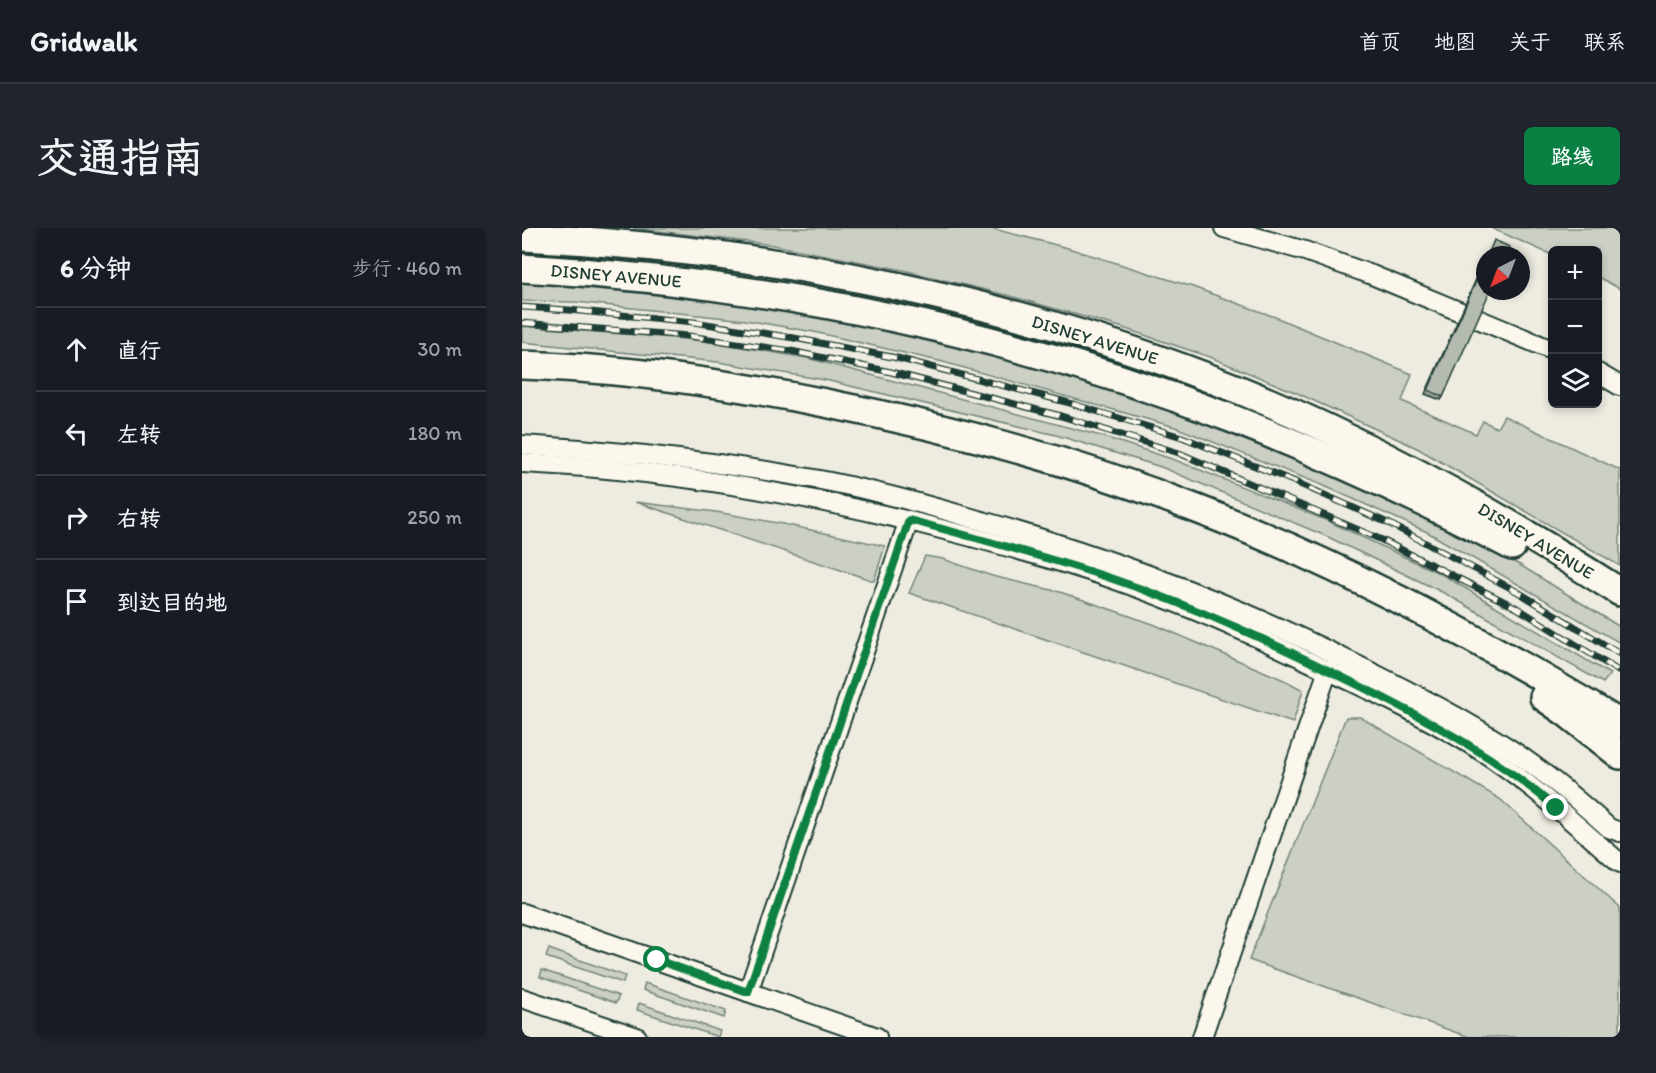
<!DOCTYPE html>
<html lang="zh">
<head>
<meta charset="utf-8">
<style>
	body { margin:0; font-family:Itim,"LXGW WenKai TC",sans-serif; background:#20242c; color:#f1f3f6 }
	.controls { position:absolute; right:18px; top:18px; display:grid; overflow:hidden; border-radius:9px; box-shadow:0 3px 9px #0003 }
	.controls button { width:54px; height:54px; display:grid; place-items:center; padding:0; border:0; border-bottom:2px solid #363941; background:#171b24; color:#f1f3f6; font:30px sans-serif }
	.compass { position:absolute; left:954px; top:18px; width:54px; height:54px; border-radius:50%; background:#171b24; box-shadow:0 3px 9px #0003; rotate:222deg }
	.stop { position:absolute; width:18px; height:18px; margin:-14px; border:4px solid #0b8043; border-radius:50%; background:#fff }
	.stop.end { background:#0b8043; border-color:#fff; box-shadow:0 2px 6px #0008 }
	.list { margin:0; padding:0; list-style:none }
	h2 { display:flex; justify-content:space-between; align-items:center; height:78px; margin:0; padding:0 24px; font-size:26px }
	h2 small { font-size:20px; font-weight:400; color:#9ea1a6 }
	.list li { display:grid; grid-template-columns:39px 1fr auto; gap:18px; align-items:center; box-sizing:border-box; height:84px; padding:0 24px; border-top:2px solid #363941 }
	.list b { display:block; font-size:22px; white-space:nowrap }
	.list em { font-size:20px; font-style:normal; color:#9ea1a6 }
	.icon { flex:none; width:33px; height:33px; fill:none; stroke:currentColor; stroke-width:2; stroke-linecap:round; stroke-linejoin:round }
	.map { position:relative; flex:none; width:1098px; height:809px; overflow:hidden; border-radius:9px }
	header { display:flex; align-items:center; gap:36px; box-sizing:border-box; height:84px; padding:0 30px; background:#171b24; border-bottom:2px solid #363941 }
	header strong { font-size:28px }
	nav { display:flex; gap:33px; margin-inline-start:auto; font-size:21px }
	.intro { display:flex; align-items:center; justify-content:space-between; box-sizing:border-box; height:144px; padding:0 36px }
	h1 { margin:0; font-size:42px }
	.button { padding:15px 27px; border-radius:9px; background:#0b8043; color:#fff; font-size:21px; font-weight:700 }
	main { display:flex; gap:36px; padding:0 36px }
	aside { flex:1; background:#171b24; border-radius:9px; box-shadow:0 3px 9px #0003 }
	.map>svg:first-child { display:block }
	.green { fill:#cbcfc4; stroke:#75867c; stroke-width:1.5 }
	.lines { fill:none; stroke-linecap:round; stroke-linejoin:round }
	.minor-casing { stroke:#1f3d34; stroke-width:22 }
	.highway-casing { stroke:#1f3d34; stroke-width:32 }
	.minor { stroke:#fbf7ec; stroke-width:18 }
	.highway { stroke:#fbf7ec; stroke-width:27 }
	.rail-casing { stroke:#1f3d34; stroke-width:7 }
	.rail { stroke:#fbf7ec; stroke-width:4.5; stroke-dasharray:14; stroke-linecap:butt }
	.wall { fill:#9ba197; stroke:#1f3d34; stroke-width:1.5 }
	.building { fill:#b4bbb0; stroke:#1f3d34; stroke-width:1.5 }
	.route { stroke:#0b8043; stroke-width:8 }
	.labels { text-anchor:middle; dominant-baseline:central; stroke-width:6; stroke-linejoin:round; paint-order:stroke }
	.street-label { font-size:18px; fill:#1f3d34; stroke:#fbf7ec }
</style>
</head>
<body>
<header>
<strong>Gridwalk</strong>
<nav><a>首页</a><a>地图</a><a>关于</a><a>联系</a></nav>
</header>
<div class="intro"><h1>交通指南</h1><a class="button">路线</a></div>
<main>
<aside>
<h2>6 分钟<small>步行 · 460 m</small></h2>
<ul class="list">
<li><svg class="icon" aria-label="ahead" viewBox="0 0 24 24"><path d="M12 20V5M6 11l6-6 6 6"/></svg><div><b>直行</b></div><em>30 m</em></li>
<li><svg class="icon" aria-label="left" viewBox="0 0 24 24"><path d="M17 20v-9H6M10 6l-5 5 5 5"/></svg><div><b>左转</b></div><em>180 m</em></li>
<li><svg class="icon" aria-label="right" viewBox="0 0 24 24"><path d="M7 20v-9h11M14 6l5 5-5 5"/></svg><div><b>右转</b></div><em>250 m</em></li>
<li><svg class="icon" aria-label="arrive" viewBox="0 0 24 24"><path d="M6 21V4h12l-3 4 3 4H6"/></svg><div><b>到达目的地</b></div></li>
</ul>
</aside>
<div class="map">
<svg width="1098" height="809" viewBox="0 0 1098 809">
	<rect width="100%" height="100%" fill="#eeece1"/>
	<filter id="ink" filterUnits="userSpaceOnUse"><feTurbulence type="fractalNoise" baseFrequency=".0167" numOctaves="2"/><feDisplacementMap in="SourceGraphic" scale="12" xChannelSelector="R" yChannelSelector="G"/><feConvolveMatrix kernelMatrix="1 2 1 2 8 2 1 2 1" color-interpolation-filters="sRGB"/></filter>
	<g filter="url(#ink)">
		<g class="green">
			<polygon points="111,0 468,0 546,20 671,59 753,89 890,146 880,173 954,206 961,193 975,200 982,188 1098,242 1098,338 895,220 775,165 688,129 598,99 488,68 381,42 251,17"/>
			<polygon points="969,0 1098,0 1098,61 1076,49 1076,22 1030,22 1030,27"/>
			<polygon points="0,49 90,55 372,100 558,148 701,198 831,254 998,337 1098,399 1098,415 905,304 800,257 653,199 421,134 292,104 223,92 53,74 0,73"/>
			<polygon points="0,98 176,112 285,130 579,208 653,232 806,293 921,347 1088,446 1081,455 924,366 806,309 639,239 534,207 303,152 196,134 0,114"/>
			<polygon points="113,274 194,284 261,296 363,318 352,353"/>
			<polygon points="403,328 421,331 470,348 538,364 631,396 762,452 781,462 771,495 387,365"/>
			<polygon points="824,489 838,489 978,571 1098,680 1098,809 947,809 727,732"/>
			<polygon points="27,721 103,748 101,755 24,729"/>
			<polygon points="20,742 97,768 94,775 18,749"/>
			<polygon points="123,755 204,783 202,790 121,762"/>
			<polygon points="117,775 198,803 196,809 115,782"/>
		</g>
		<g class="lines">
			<g class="minor-casing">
				<g id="minor">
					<polyline points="702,0 783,23 850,47 1030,122"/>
					<polyline points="1076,145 1098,158"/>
					<path d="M0,217C90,222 180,232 269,247C329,256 388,272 446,289C579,326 708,373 831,435C885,462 940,489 991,523C1025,546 1056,572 1087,600L1098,604"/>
					<path d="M0,235C150,242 297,268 442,307C491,320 542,334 591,351C660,375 728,405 794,437C855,465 918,495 973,532C1018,563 1057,600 1098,635"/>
					<polyline points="0,685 355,809"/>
					<polyline points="226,764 387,292"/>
					<polyline points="0,770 115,809"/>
					<polyline points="680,809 806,442"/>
				</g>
			</g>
			<g class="highway-casing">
				<g id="highway">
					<path d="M0,9C240,20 497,73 720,163C852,217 978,287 1098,364"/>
					<path d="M0,40C243,54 483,103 711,191C806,228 899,271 990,318"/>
					<path d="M0,137C101,140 203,155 303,175C429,200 555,234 675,281C823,338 963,413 1098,496"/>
					<polyline points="1022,469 1045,485 1098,527"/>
				</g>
			</g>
			<use href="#minor" class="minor"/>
			<use href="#highway" class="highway"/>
			<g class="rail-casing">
				<g id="rail">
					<polyline points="0,79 47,82 172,94 272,110 375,130 544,174 660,209 771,253 868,296 996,364 1098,426"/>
					<polyline points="0,95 167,108 269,123 369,144 539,188 657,225 860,312 995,380 1098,444"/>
				</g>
			</g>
			<use href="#rail" class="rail"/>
		</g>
		<polygon class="wall" points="963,31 963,63 921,169 919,172 903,166"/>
		<g class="building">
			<polygon points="972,12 988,19 984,27 966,27"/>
			<polygon points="963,33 963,63 968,63 921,169 906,162"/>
		</g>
	</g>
	<g class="lines" filter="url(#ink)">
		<path class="route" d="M135,732L226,764L387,292C455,310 522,328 588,350C675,379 760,419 842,460C910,494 976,530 1034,580"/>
	</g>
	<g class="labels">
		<g class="street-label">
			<text transform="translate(94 48) rotate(5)">DISNEY AVENUE</text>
			<text transform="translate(573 112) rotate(17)">DISNEY AVENUE</text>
			<text transform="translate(1014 313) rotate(31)">DISNEY AVENUE</text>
		</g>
	</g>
</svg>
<div class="controls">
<button>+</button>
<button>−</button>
<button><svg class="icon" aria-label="layers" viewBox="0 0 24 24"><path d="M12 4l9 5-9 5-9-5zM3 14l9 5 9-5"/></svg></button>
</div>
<svg class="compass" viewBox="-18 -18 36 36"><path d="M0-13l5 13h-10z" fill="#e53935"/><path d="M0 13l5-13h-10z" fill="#9ea1a6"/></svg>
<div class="stop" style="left:135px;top:732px"></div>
<div class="stop end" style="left:1034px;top:580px"></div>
</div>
</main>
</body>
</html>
